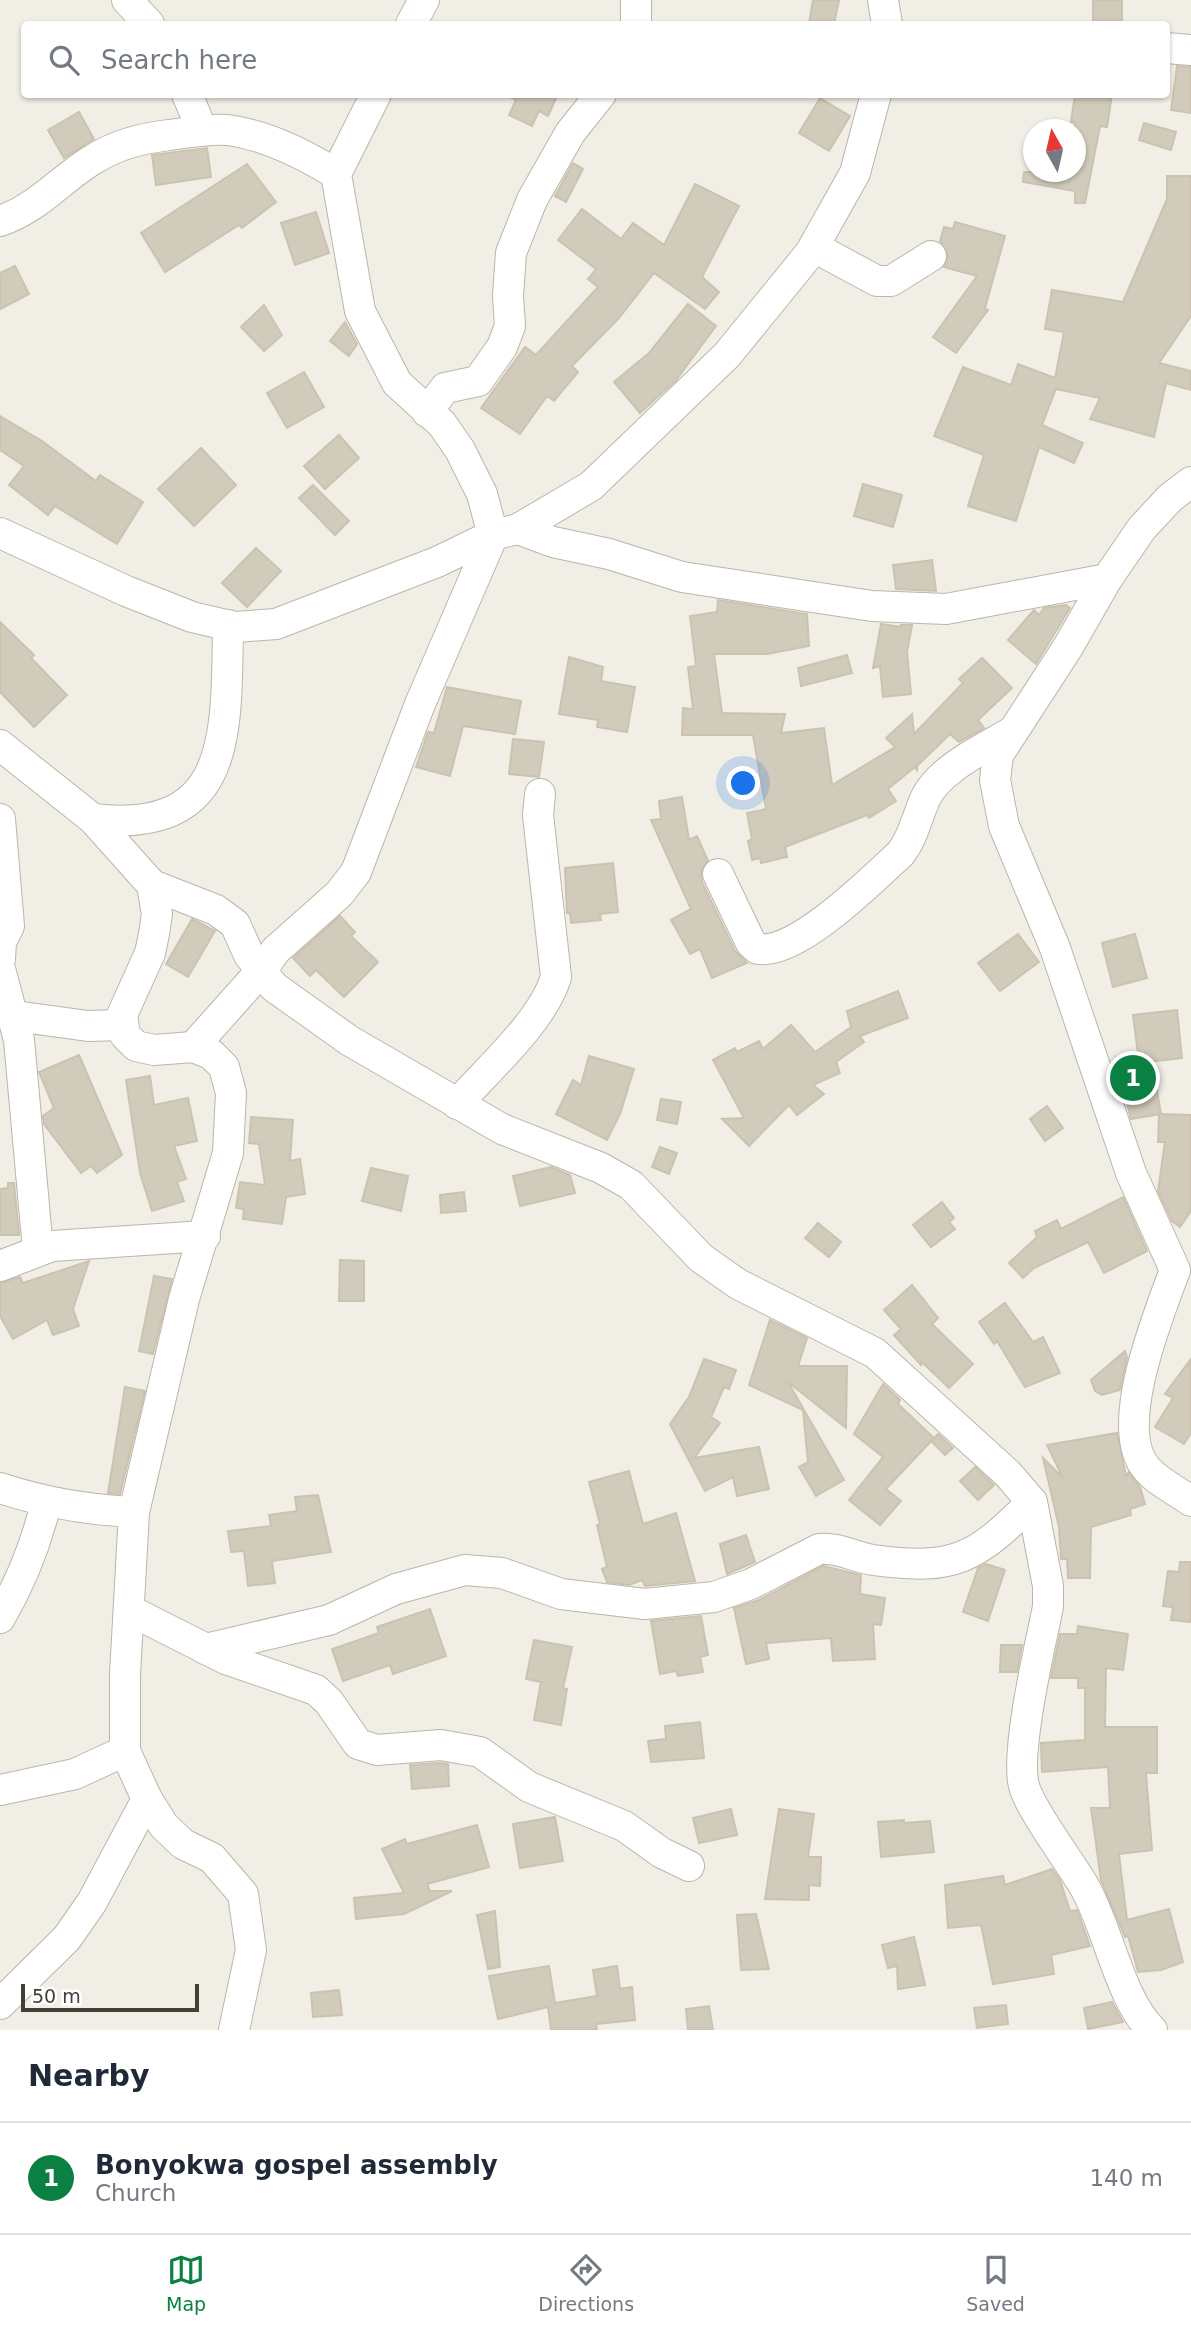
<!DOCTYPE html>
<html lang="en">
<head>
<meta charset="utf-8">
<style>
	body { margin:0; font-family:"DejaVu Sans",sans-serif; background:#f2f2f3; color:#1f2937 }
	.compass { position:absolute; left:1023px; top:119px; width:63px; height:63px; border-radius:50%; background:#fff; box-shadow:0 2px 5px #0004; rotate:352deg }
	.scale { position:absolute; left:21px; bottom:18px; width:178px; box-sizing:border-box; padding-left:7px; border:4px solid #433f36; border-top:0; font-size:19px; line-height:24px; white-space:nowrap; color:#433f36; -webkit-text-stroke:5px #fff; paint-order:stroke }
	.you { position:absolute; left:744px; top:784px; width:24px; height:24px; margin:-18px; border:5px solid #fff; border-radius:50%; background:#1a73e8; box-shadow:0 0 0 10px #1a73e833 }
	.badge { display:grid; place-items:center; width:46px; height:46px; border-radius:50%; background:#0b8043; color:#fff; font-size:23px; font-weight:700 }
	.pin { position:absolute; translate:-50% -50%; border:4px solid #fff; box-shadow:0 2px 7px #0006 }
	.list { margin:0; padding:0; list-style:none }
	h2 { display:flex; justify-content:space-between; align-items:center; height:91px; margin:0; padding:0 28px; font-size:30px }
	h2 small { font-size:23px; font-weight:400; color:#747a83 }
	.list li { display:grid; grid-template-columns:46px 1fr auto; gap:21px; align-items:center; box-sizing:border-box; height:112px; padding:0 28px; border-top:2px solid #e0e1e3 }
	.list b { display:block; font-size:26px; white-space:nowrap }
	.list p { margin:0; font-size:23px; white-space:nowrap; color:#747a83 }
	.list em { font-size:23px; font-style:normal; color:#747a83 }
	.icon { flex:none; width:38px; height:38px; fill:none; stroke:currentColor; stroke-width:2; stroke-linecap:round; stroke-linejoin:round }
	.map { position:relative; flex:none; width:1191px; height:2030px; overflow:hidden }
	.search { position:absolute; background:#fff; box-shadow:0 2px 5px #0004; left:21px; right:21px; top:21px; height:77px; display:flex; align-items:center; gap:18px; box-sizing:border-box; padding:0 24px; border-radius:7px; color:#747a83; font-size:26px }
	.sheet { height:203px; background:#fff }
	nav { display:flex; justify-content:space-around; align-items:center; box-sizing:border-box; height:98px; border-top:2px solid #e0e1e3; background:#fff; font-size:19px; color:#747a83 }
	nav a { display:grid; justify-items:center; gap:4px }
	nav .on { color:#0b8043 }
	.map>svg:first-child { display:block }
	.building { fill:#d1cbbc; stroke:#cbc3b0; stroke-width:2 }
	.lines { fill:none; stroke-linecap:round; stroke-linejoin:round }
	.minor-casing { stroke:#bbb6a9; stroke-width:32 }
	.minor { stroke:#fff; stroke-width:30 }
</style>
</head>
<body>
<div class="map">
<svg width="1191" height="2030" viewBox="0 0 1191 2030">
	<rect width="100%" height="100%" fill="#f1eee6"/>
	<g class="building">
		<polygon points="813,0 839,0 834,24 809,24"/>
		<rect x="1093" y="0" width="29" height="24"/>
		<polygon points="1177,66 1191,67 1191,113 1171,110"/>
		<polygon points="504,94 558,94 548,116 539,111 532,126 509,115 516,100"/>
		<polygon points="1075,94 1112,94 1107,127 1100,126 1085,203 1075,203 1075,191 1023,182 1024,172 1075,172 1075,123 1071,122"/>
		<polygon points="820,98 850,116 829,151 799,133"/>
		<polygon points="79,112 94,139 64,158 48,130"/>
		<polygon points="1144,123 1176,132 1171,150 1139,140"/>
		<polygon points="207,148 211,177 156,185 152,155"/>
		<polygon points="573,163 583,169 566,202 555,196"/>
		<polygon points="247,164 276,202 242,228 239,225 165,272 141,233"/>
		<polygon points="1167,176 1191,176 1191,316 1159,363 1191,371 1191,390 1166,383 1154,437 1090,419 1100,398 1056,389 1042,425 1083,443 1074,463 1039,447 1016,521 968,506 984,455 934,436 963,367 1011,385 1018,364 1055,378 1064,332 1045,329 1052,290 1123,302 1167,199"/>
		<polygon points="695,184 739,206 702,277 719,292 705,309 654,273 619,318 572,366 578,372 554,401 547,396 520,434 481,408 525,347 536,355 598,287 588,279 596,269 558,240 582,209 621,239 633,223 664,245"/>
		<polygon points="316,212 329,253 295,265 281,223"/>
		<polygon points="955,222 1005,236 985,308 988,310 956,353 933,337 977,276 944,267 948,255 940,241 944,227 953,229"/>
		<polygon points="15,266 29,294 0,309 0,273"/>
		<polygon points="688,304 716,326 676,380 640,413 614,382 649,353"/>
		<polygon points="264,305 282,335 264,351 241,327"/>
		<polygon points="345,322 357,344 349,356 330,341"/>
		<polygon points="304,372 324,407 287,428 267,393"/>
		<polygon points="0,416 42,441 96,481 100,475 143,502 117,544 55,506 48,515 9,485 24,466 0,450"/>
		<polygon points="339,435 359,458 325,489 304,466"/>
		<polygon points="201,448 236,485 194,526 158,489"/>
		<polygon points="863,484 902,495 893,527 854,516"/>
		<polygon points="313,485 349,521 335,535 299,498"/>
		<polygon points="256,548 281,571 247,607 222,583"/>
		<polygon points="932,560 936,591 896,589 893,565"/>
		<polygon points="718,600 807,614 809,646 767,654 714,654 722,713 785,714 781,733 824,728 832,785 895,747 886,738 912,714 914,734 963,683 959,679 982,658 1012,688 978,720 984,728 959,742 950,734 917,766 917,770 915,767 888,789 896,801 869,818 867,815 785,847 787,857 761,863 760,858 752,860 748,841 752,839 747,813 766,809 753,735 682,735 683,708 693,709 688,667 696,666 690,616 717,612"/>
		<polygon points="1066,605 1070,608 1036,664 1008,640 1034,610 1039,615 1044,608"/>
		<polygon points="0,622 34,655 31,658 67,695 34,727 0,692"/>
		<polygon points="881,624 901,627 901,625 912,625 907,652 911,694 883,697 880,666 873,668"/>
		<polygon points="847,655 852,673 801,686 798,668"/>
		<polygon points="569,657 603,667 601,681 635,687 627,732 597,727 598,720 559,714"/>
		<polygon points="447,687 521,701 515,734 463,726 450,776 416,767 428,732 434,733"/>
		<polygon points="513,739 544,742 539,777 509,774"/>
		<polygon points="682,797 689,840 697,836 708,861 701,872 702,882 735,951 747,963 712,978 700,949 690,954 671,920 691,909 651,820 661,819 659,801"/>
		<polygon points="613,863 618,912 600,914 601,920 571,923 570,913 567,913 565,868"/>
		<polygon points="340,916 355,932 351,936 378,962 344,997 316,970 310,976 293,958"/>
		<polygon points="192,919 215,931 188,977 166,964"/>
		<polygon points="1018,934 1039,962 1000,991 978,963"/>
		<polygon points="1135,934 1147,978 1113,987 1102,943"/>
		<polygon points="898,991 908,1018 860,1036 864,1042 836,1062 840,1073 813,1085 824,1094 797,1115 789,1105 749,1146 722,1119 744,1118 713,1060 735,1048 737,1052 759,1041 763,1049 791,1025 815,1052 851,1027 847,1011"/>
		<polygon points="1177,1010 1182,1058 1139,1063 1133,1015"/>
		<polygon points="79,1055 122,1155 97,1173 91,1166 81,1173 44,1124 43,1116 54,1108 39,1072"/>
		<polygon points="589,1056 634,1069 620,1114 607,1140 556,1114 573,1080 581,1085"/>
		<polygon points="1153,1068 1161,1114 1131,1119 1120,1074"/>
		<polygon points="150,1076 154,1105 188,1098 197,1141 174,1146 186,1179 177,1182 184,1201 152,1211 140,1173 126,1080"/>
		<polygon points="661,1099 681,1102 677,1124 657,1120"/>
		<polygon points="1047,1106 1063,1128 1045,1141 1030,1119"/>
		<polygon points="1159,1114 1191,1115 1191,1211 1180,1227 1172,1221 1158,1191 1165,1142 1158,1142"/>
		<polygon points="251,1117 293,1120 290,1161 300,1159 305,1194 286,1197 282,1224 243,1219 244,1209 236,1208 240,1182 265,1185 259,1144 249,1143"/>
		<polygon points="660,1147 677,1153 669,1174 652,1167"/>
		<polygon points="551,1167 570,1175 575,1193 520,1206 513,1176"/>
		<polygon points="371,1168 408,1176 401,1211 362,1201"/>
		<polygon points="8,1183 14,1183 19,1235 0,1235 0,1189 8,1188"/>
		<polygon points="464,1192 466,1211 441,1213 440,1195"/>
		<polygon points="1123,1197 1147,1251 1104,1273 1088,1242 1034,1268 1023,1278 1009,1263 1037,1237 1035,1231 1057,1220 1061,1229"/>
		<polygon points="942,1202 954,1218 949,1222 955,1229 931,1247 913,1225"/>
		<polygon points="818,1223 841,1242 829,1257 805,1238"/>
		<polygon points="340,1260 364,1261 364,1301 339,1301"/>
		<polygon points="89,1261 73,1309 79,1326 53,1335 47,1320 13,1339 0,1316 0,1283 20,1277 23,1283"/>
		<polygon points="154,1276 172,1279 153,1354 139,1351"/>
		<polygon points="912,1285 938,1318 932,1324 973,1364 949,1388 922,1362 921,1365 894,1335 901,1329 884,1310"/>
		<polygon points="1005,1303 1033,1342 1043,1337 1060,1373 1025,1387 997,1341 994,1344 979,1322"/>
		<polygon points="770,1320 807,1338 798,1366 847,1366 846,1428 788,1382 844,1480 816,1496 799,1467 808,1462 803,1410 749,1385"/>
		<polygon points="1125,1351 1127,1358 1120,1390 1102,1395 1095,1391 1091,1380"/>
		<polygon points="704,1359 736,1370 729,1389 724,1387 711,1417 720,1423 694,1458 759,1447 769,1489 737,1496 733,1477 705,1491 670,1424 689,1397"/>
		<polygon points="1191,1359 1191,1433 1184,1444 1155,1427 1173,1398 1165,1394"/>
		<polygon points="883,1384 900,1400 898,1404 934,1438 886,1489 901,1501 880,1525 849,1500 883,1457 854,1434"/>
		<polygon points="125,1387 145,1391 120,1494 108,1493"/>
		<polygon points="1117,1433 1126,1476 1129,1472 1140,1487 1145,1504 1130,1509 1131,1515 1091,1527 1090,1578 1068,1578 1067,1559 1061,1559 1059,1527 1043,1458 1063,1478 1047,1445"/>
		<polygon points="938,1434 953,1448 945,1455 931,1441"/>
		<polygon points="975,1467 994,1485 978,1500 960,1481"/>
		<polygon points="629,1471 643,1524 676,1513 695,1581 645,1586 642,1580 629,1585 607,1582 602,1569 607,1567 597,1525 600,1524 589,1482"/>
		<polygon points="318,1495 331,1552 272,1561 275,1583 248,1586 244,1551 231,1552 228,1531 271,1526 269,1515 297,1511 295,1497"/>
		<polygon points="746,1535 755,1562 727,1574 720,1544"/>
		<polygon points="1180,1562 1191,1562 1191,1622 1171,1620 1173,1607 1163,1606 1168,1571 1179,1572"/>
		<polygon points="986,1564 1005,1570 988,1621 963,1612 978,1568"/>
		<polygon points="823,1566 861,1575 860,1594 885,1598 881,1625 873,1624 875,1659 833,1661 831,1638 766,1643 769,1659 746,1664 734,1608 759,1600"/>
		<polygon points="430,1609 446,1656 393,1674 390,1665 343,1681 332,1649 379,1633 377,1627"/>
		<polygon points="701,1616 708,1655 700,1657 703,1672 678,1676 676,1671 660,1674 651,1621"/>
		<polygon points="1078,1626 1128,1634 1123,1670 1106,1668 1105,1727 1157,1727 1157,1773 1146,1773 1152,1850 1119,1854 1127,1920 1169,1909 1183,1962 1161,1970 1138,1972 1128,1936 1125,1937 1101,1880 1091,1808 1110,1808 1108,1767 1042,1772 1041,1743 1085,1740 1085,1688 1078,1688 1078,1678 1051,1678 1060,1634 1077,1634"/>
		<polygon points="534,1640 572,1647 563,1688 567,1689 561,1725 534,1720 541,1682 526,1679"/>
		<polygon points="1001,1645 1022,1645 1017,1672 1000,1672"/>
		<polygon points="700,1722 704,1758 651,1762 648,1741 666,1739 665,1726"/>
		<polygon points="440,1763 448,1764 449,1786 412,1789 410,1765"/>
		<polygon points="731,1809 737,1835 699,1843 693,1818"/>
		<polygon points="779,1809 814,1814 808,1857 821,1857 820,1886 809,1885 809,1900 765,1899"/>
		<polygon points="555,1817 563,1861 520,1868 513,1824"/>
		<polygon points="904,1820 904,1823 930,1821 934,1852 881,1857 878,1822"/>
		<polygon points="477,1825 489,1867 427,1884 430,1891 452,1891 404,1914 356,1919 354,1898 404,1893 382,1849 405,1839 407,1844"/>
		<polygon points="1052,1869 1060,1880 1070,1911 1077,1910 1090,1946 1051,1955 1054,1974 993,1984 981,1925 948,1928 945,1885 1003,1876 1005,1885"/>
		<polygon points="495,1911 500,1967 488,1969 477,1915"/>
		<polygon points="756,1914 769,1969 741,1970 737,1915"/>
		<polygon points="914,1937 925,1985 898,1989 897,1966 888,1968 882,1945"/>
		<polygon points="549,1966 555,2003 597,1996 593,1970 617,1966 620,1989 632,1987 635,2020 596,2024 597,2030 551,2030 548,2007 498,2019 489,1976"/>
		<polygon points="339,1990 342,2015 313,2017 311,1993"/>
		<polygon points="1112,2002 1123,2022 1088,2029 1084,2008"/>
		<polygon points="1006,2005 1008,2024 977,2028 974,2008"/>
		<polygon points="709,2006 713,2030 688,2030 686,2009"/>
	</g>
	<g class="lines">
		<g class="minor-casing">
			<g id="minor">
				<polyline points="127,0 149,24"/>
				<polyline points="883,0 887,24"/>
				<polyline points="411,24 424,0"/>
				<polyline points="636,24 636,0"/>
				<polyline points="1166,48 1191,50"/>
				<polyline points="187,94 202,130"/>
				<path d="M0,221C36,209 58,182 89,162C115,145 138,139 169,135C188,133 208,128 228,130C265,135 304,154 336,174"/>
				<polyline points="814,247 877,281 891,281 931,256"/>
				<polyline points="427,412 445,388 478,381 502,347 510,326 508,296 511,253 532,200 570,133 601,94"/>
				<path d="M1191,482L1170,498L1142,528L1107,579L1068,647L998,755L995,780L1004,826L1055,948L1131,1173L1175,1270C1159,1314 1111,1429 1147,1469C1158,1482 1177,1491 1191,1501"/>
				<polyline points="518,529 553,542 609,554 682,577 872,606 946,609 1107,579"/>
				<polyline points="0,533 126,591 192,617 235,627 276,624 437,562 493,535 518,529 591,486 727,355 810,253 855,173 876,94"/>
				<polyline points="0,745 93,819 152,885 157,914 154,934 150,953 122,1015 125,1035 136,1046 154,1050 193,1047 211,1054 224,1067 231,1093 228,1153 184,1299 134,1512 125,1675 125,1751 147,1799 164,1826 183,1844 212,1858 243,1894 251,1950 234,2030"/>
				<polyline points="0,819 9,926 1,942 0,959"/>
				<path d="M93,819C234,835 226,731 228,625"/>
				<path d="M718,874L751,943L758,949C797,955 872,880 901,853C914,836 917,816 926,797C941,768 983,749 1010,733"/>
				<path d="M152,885L216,910L235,924L249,955L274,987L350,1041L502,1129L601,1168L631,1185L701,1258L738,1284L875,1353L1008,1474L1032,1502L1048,1586V1607C1040,1646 1015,1752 1024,1786C1030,1809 1070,1862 1084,1886C1108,1927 1120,2000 1152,2030"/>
				<polyline points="0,969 19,1040 38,1250"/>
				<polyline points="15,1016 88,1026 121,1025"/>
				<polyline points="193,1047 261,971 276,950 339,894 356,872 420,704 493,535 482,494 460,450 442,424 397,383 360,311 336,174 376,94"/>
				<path d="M457,1104C488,1069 543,1021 556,977L538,815L540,794"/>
				<polyline points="0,1266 52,1246 205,1236"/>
				<path d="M0,1488C45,1503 87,1510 134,1512"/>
				<polyline points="131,1611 226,1659 316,1690 329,1702 358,1744 377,1750 441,1745 480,1752 529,1787 624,1826 662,1853 689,1866"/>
				<path d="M0,1618C22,1580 36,1545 46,1503"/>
				<path d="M205,1649L329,1620L396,1589L465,1570L502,1573L561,1594L645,1604L714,1597L751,1584L819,1549C838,1547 854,1557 873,1560C955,1571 975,1559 1032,1502"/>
				<polyline points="0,1790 75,1774 125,1751"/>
				<polyline points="0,2004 67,1938 92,1902 147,1799"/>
			</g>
		</g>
		<use href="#minor" class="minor"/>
	</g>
</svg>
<svg class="compass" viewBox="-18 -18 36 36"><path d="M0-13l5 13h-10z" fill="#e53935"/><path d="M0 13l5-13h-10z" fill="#747a83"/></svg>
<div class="scale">50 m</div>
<div class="you"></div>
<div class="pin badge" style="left:1133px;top:1078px">1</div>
<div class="search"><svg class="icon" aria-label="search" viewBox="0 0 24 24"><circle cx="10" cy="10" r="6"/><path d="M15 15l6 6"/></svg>Search here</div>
</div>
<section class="sheet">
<h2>Nearby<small></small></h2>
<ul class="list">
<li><span class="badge">1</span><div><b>Bonyokwa gospel assembly</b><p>Church</p></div><em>140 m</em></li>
</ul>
</section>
<nav>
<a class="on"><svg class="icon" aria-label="map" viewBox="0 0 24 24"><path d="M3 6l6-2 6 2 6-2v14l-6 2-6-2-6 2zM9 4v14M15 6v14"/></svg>Map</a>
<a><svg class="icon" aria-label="directions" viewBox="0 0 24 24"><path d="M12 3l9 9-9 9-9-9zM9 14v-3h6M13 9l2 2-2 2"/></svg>Directions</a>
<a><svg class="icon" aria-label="saved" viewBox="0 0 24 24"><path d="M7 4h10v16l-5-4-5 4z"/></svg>Saved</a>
</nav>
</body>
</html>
